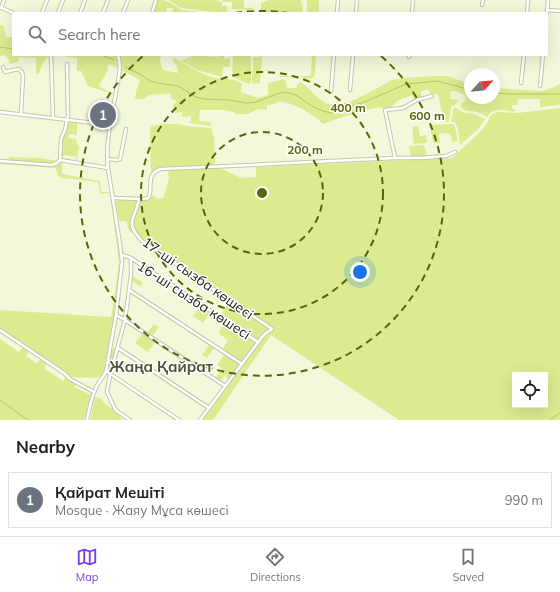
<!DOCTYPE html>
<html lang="en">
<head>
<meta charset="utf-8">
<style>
	body { margin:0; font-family:Mulish,sans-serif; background:#f6f6f6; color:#202124 }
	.controls { position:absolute; right:12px; bottom:12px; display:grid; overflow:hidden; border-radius:0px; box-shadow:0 4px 16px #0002 }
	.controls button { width:36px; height:36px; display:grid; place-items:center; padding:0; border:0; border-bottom:1px solid #e0e0e0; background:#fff; color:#202124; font:20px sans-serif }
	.compass { position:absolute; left:464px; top:68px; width:36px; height:36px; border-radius:50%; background:#fff; box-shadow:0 4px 16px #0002; rotate:64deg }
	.you { position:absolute; left:360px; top:272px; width:14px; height:14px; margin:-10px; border:3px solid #fff; border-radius:50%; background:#1a73e8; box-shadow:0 0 0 6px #1a73e833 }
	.badge { display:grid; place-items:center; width:26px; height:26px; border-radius:50%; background:#7c3aed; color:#fff; font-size:13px; font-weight:700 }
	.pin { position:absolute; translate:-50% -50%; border:2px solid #fff; box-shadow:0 1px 4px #0006 }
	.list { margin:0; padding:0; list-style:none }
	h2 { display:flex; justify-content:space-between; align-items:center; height:52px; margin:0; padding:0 16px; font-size:17px }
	h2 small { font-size:13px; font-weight:400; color:#757577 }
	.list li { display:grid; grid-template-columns:26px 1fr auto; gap:12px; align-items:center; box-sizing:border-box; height:56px; margin:0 8px 8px; padding:0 8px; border:1px solid #e0e0e0; border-radius:0px }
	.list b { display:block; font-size:15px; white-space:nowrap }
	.list p { margin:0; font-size:13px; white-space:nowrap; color:#757577 }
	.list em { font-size:13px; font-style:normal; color:#757577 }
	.icon { flex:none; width:22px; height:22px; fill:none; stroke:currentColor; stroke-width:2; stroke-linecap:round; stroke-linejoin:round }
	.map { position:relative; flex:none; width:560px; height:420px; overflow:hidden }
	.search { position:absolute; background:#fff; box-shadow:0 4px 16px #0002; left:12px; right:12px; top:12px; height:44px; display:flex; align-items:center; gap:10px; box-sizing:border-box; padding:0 14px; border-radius:0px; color:#757577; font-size:15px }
	.sheet { height:116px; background:#fff }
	nav { display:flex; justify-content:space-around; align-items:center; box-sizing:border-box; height:56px; border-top:1px solid #e0e0e0; background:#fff; font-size:11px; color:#757577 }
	nav a { display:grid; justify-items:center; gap:2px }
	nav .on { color:#7c3aed }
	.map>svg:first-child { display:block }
	.green { fill:#dceb90; fill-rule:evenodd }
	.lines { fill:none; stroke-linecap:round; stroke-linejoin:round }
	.stream { stroke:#b6c55e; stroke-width:1 }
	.minor-casing { stroke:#c1c7a9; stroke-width:4.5 }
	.minor { stroke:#fff; stroke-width:2.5 }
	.ring { fill:none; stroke:#5b6507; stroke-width:2; stroke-dasharray:7 5 }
	.labels { text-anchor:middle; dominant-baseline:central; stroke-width:3; stroke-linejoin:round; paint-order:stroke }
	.street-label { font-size:14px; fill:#202217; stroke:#fff }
	.neighbourhood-label { font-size:15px; font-weight:bold; fill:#4c5137; stroke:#fff }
	.centre { fill:#5b6507; stroke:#fff; stroke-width:2 }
	.ring-label { font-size:12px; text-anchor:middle; font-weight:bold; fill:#5b6507; stroke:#fff; stroke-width:3; stroke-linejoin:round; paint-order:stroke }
</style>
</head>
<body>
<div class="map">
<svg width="560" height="420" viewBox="0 0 560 420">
	<rect width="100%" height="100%" fill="#f2f9da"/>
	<g class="green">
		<polygon points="157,0 164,0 173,4 181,10 208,13 172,13 173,8 167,8 166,13 153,13"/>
		<path d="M168,0H215L222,2V6H227V12H232L221,13L182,8C177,7 174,2 168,0Z"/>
		<polygon points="223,0 244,0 244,8 253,8 253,10 232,9 232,2 223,2"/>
		<polygon points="268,0 301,0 303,13 261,13 261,3"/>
		<polygon points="306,0 319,0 319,13 307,13 307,5"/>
		<path d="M0,25L4,26V29L6,37H13V55H50C44,60 41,65 39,74H36V58L19,57L18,62L10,64L8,58L4,55L0,56Z"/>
		<polygon points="64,55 117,55 118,61 118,68 109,64 107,68 108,70 99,86 112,94 88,86 81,71 77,71 77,58 67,57"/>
		<path d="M121,55H161L160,61L163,70L178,73L177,66C175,64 172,61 173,58H175C188,66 200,74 215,78C224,80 235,77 242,84L241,92L258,98L268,95V83L285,79L287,88H296L299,82L302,83C310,89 321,103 331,105C347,108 377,87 392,80C399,78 441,75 447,76C455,78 463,82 470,85V98H494V88L542,91L552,88L560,84V105L540,107V99H518L517,105H512V109H515L514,112C504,110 493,107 487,117C484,115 481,113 477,112C470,110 464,113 460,105L461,104L465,101L466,96C461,94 456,89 450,92L451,99L459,100L455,105L452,106L451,107L449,122H444L438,94H430L428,89L420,92L422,97L414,100L412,95C407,98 400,99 397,101C395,103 393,107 390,108C387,109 380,107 375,108C357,112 340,118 323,124C316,116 291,101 280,102C273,102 279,102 274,104C273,105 268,105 268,105L267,106V110L258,109L248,114H235V112L223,110H200L199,121L211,122V126L190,123L188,121H191V116L182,117V112L176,113L173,106L176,102L175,100L171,99L170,93L150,95L143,99H135L136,92L140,80L121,70Z"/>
		<polygon points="195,55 217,57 221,55 224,55 224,59 230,58 230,67 223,67 222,77 197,70 181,61 182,60"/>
		<path d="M233,55H251V81L250,84C245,83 238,79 233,77L232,75Z"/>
		<polygon points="260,55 262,55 260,83 254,84 252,82 253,57 259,57"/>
		<polygon points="312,55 316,55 315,74 313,78 310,79 301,77 279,77 281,76 311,76"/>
		<polygon points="455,107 464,113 473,114 485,119 479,128 460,145 458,130 457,126 454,122 451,122 453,110"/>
		<path d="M560,108V420H399L271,335L213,420H203L266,335L275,329L148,242L129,231L126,221H119L116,203L119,199L146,200L153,195L158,199L163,198L169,179L168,170L220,168L241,178L256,177V167L452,158L483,129L488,122L490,116L493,114L497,112L517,113ZM515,375H545V405H515Z"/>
		<polygon points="68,121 77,122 77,135 69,134 68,138 76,139 77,145 79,146 77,161 76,162 76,157 64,155 63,157 61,157 63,138 66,134"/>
		<polygon points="164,124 180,124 186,126 211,128 214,137 215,165 162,167 155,169 151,173 150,128 152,126"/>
		<polygon points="449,124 453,124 455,127 458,141 452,142 451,135 448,133 439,134 440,143 433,143 430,125"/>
		<polygon points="418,126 420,136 426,135 427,143 414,144 412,127"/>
		<path d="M424,145L427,155C422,158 416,158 411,157L409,147L411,146Z"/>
		<polygon points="9,157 41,158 58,161 52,164 50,164 9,160"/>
		<path d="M61,161L62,162V174L100,181L101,192H111L119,248L120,266L119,283L111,333L104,369C103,373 101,376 97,378L69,377L66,372L0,328V310L111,317L118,272L119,262L110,193L100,194L98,182L62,178L58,176L56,168L0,164V162L54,166Z"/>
		<polygon points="132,272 134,274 133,276 143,283 141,287 132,281"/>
		<polygon points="229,302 269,329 261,336 258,341 220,316"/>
		<polygon points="200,306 210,313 203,323 193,316"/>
		<polygon points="225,323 256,343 242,362 222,350 228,340 218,333"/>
		<polygon points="154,324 159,327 152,336 147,333"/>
		<polygon points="142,334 155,342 148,352 135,343"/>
		<polygon points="0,339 19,352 23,347 29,351 26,356 37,364 40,359 47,364 44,368 63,381 66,376 69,380 76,384 74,387 91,395 84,420 2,420 0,419"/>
		<polygon points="209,345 214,348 207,358 202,355"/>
		<polygon points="113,348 116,349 111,370 109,371 107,370 111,351"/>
		<polygon points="224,355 240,365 229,379 224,376 220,382 215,379 222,368 217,365"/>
		<path d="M95,397L101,398C105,406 106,403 111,408C117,413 117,415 124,420H90Z"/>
	</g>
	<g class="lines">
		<g class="stream">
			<polyline points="0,47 13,49"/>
			<polyline points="101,55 114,60"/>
			<polyline points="125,67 140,74 150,81 157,83 178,86 196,97 204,99 229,100 246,103 256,102 277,94 285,92 296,95 313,107 323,111 331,113 367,101 406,84 437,81 453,85 470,90"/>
			<polyline points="494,93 509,94 560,94"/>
			<polyline points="0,400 28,420"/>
			<polyline points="550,420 560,413"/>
		</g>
		<g class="minor-casing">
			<g id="minor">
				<polyline points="482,5 483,0"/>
				<polyline points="0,7 13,13"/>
				<polyline points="1,8 4,0"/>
				<polyline points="547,10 560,11"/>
				<polyline points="42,13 47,0"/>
				<polyline points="58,13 63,0"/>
				<polyline points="80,13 85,0"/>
				<polyline points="103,13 108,0"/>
				<polyline points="123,13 128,0"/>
				<polyline points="152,13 156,0"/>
				<polyline points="337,13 338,0"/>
				<polyline points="356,13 357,0"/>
				<polyline points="412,13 413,0"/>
				<polyline points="527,13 528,0"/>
				<polyline points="547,13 548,0"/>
				<polyline points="51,56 53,118"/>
				<polyline points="409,57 409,55"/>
				<polyline points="3,67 5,72 18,69 22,72 23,76 21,114"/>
				<polyline points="521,83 524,55"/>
				<polyline points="540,86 543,55"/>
				<polyline points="350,90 353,55"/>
				<polyline points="331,91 334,55"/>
				<polyline points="0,112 111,125"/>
				<polyline points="395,158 385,110 403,108 417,100 432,96"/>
				<polyline points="108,159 118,160 120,159 126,129"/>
				<polyline points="60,160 61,139 65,130 68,115 67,64"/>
				<polyline points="60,160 108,168"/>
				<polyline points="0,161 52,165 57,163 60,160"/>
				<path d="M113,198L144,199C146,198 147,199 148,198C154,193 144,173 161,169L229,166L395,158H421L446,156L455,152"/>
				<path d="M139,199C136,219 123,221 142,241L272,329L266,333L262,337L200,420"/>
				<polyline points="122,255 131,258 258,342"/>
				<polyline points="129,290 242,364"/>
				<polyline points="116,315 125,320 225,386"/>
				<polyline points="0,330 64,373 70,379 94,392"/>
				<polyline points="118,348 209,408"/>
				<polyline points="106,371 179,420"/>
				<path d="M87,420C89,409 91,398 96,388C98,382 104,377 106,371L116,315L122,262L120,244L108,168C105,144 112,116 116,92C118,80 122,67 118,55"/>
				<polyline points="130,420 118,412 115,409 107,392 110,375 125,320 131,275 131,258"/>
			</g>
		</g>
		<use href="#minor" class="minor"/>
	</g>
	<g class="ring">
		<circle cx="262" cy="193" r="61"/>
		<circle cx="262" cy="193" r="121"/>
		<path d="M235 13A182 182 0 0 1 289 13M381 56A182 182 0 1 1 143 56"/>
	</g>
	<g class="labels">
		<g class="street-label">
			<text transform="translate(198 278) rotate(35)">17-ші сызба көшесі</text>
			<text transform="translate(194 300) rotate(33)">16-ші сызба көшесі</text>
		</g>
		<g class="neighbourhood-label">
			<text x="161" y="366">Жаңа Қайрат</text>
		</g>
	</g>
	<circle cx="262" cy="193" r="6" class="centre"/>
	<g class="ring-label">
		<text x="348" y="112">400 m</text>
		<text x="427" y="120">600 m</text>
		<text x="305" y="154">200 m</text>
	</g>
</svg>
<div class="controls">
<button><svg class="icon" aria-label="locate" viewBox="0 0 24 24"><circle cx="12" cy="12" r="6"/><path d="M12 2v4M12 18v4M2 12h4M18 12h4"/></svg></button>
</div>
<svg class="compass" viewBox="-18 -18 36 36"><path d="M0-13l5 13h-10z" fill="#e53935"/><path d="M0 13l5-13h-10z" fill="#757577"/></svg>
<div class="you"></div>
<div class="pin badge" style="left:103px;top:115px;background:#6b7280">1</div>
<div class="search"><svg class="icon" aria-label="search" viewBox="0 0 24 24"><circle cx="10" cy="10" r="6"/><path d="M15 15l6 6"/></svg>Search here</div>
</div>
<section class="sheet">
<h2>Nearby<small></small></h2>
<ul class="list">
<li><span class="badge" style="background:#6b7280">1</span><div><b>Қайрат Мешіті</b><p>Mosque · Жаяу Мұса көшесі</p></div><em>990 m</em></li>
</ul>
</section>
<nav>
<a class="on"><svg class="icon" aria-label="map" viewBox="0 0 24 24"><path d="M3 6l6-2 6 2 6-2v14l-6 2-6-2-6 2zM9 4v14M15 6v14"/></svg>Map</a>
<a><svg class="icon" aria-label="directions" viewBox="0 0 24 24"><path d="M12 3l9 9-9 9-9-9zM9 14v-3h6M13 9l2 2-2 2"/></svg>Directions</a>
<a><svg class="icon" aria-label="saved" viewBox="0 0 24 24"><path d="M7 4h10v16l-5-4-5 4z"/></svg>Saved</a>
</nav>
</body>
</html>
